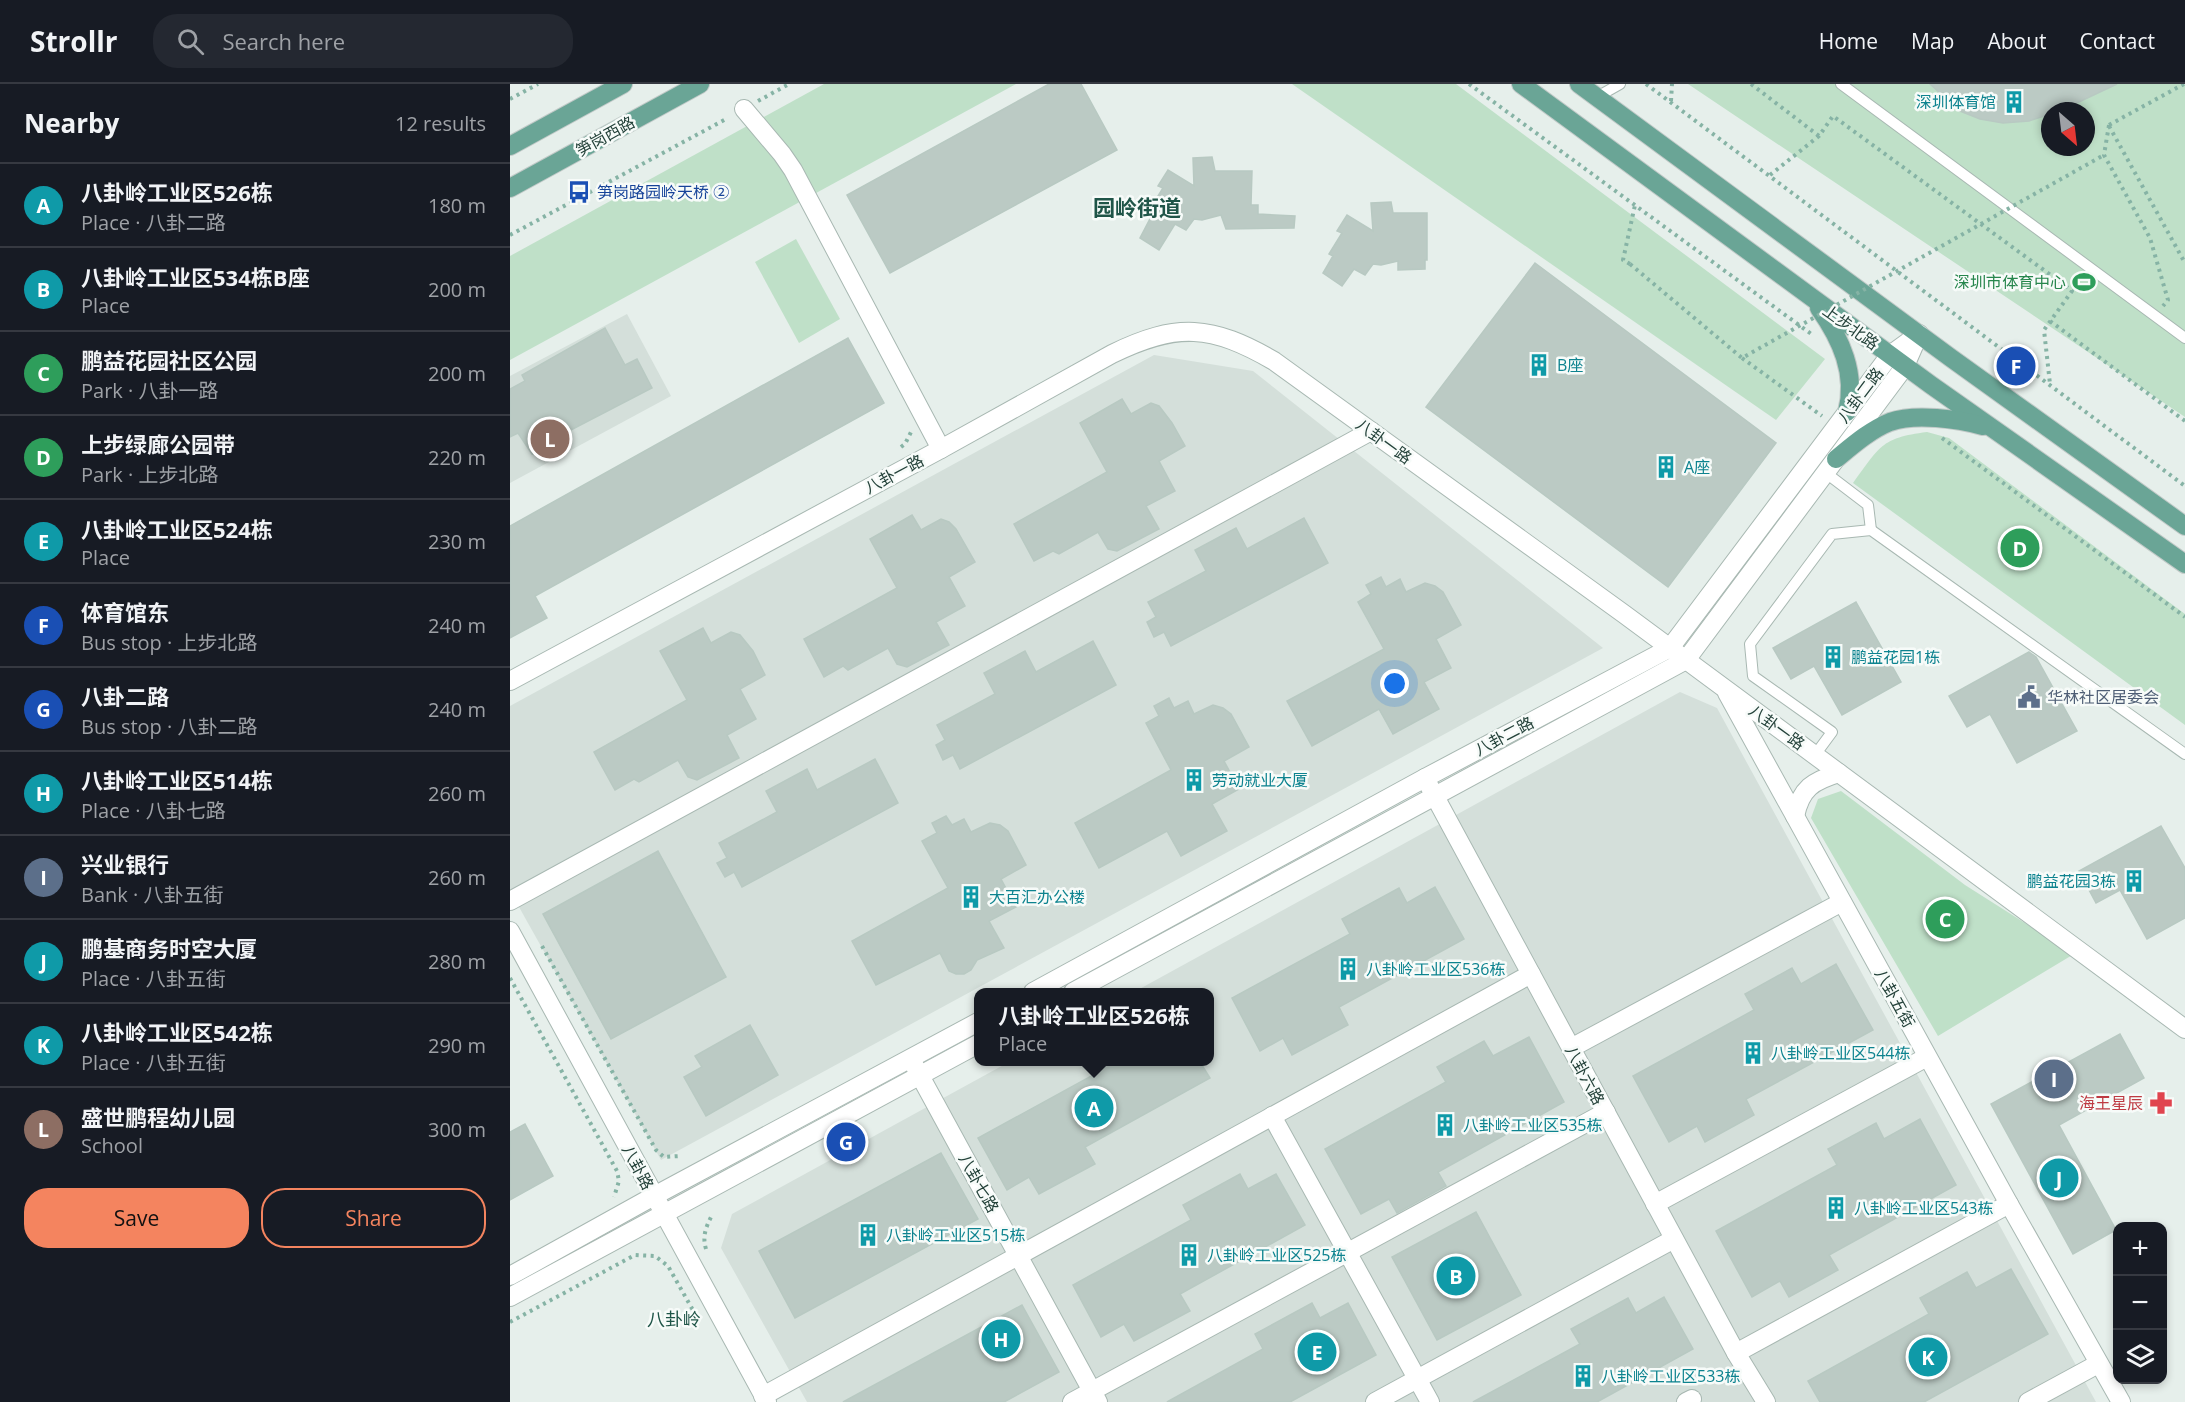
<!DOCTYPE html>
<html lang="en">
<head>
<meta charset="utf-8">
<style>
	body { margin:0; font-family:"Open Sans","Noto Sans SC",sans-serif; background:#242831; color:#f1f3f6 }
	.controls { position:absolute; right:18px; bottom:18px; display:grid; overflow:hidden; border-radius:12px; box-shadow:0 3px 9px #0003 }
	.controls button { width:54px; height:54px; display:grid; place-items:center; padding:0; border:0; border-bottom:2px solid #363941; background:#171b24; color:#f1f3f6; font:30px sans-serif }
	.compass { position:absolute; left:1531px; top:18px; width:54px; height:54px; border-radius:50%; background:#171b24; box-shadow:0 3px 9px #0003; rotate:152deg }
	.you { position:absolute; left:885px; top:600px; width:21px; height:21px; margin:-15px; border:4px solid #fff; border-radius:50%; background:#1a73e8; box-shadow:0 0 0 9px #1a73e833 }
	.badge { display:grid; place-items:center; width:39px; height:39px; border-radius:50%; background:#f4845f; color:#fff; font-size:20px; font-weight:700 }
	.pin { position:absolute; translate:-50% -50%; border:3px solid #fff; box-shadow:0 2px 6px #0006 }
	.popup { position:absolute; left:464px; top:904px; width:240px; height:78px; box-sizing:border-box; display:grid; place-content:center; border-radius:12px; background:#171b24; filter:drop-shadow(0 2px 4px #0005); font-size:20px; white-space:nowrap; color:#9ea1a6 }
	.popup b { font-size:22px; color:#f1f3f6 }
	.popup::after { content:''; position:absolute; left:50%; top:100%; margin-left:-12px; border:12px solid transparent; border-top-color:#171b24 }
	.list { margin:0; padding:0; list-style:none }
	h2 { display:flex; justify-content:space-between; align-items:center; height:78px; margin:0; padding:0 24px; font-size:26px }
	h2 small { font-size:20px; font-weight:400; color:#9ea1a6 }
	.list li { display:grid; grid-template-columns:39px 1fr auto; gap:18px; align-items:center; box-sizing:border-box; height:84px; padding:0 24px; border-top:2px solid #363941 }
	.list b { display:block; font-size:22px; white-space:nowrap }
	.list p { margin:0; font-size:20px; white-space:nowrap; color:#9ea1a6 }
	.list em { font-size:20px; font-style:normal; color:#9ea1a6 }
	.actions { display:flex; gap:12px; padding:18px 24px }
	.actions a { flex:1; padding:14px 0; border:2px solid #f4845f; border-radius:24px; text-align:center; font-size:21px; color:#f4845f }
	.actions .main { background:#f4845f; color:#111 }
	.icon { flex:none; width:33px; height:33px; fill:none; stroke:currentColor; stroke-width:2; stroke-linecap:round; stroke-linejoin:round }
	.map { position:relative; flex:none; width:1675px; height:1318px; overflow:hidden }
	header { display:flex; align-items:center; gap:36px; box-sizing:border-box; height:84px; padding:0 30px; background:#171b24; border-bottom:2px solid #363941 }
	header strong { font-size:28px }
	nav { display:flex; gap:33px; margin-inline-start:auto; font-size:21px }
	.search { width:420px; height:54px; background:#242831; display:flex; align-items:center; gap:15px; box-sizing:border-box; padding:0 21px; border-radius:24px; color:#9ea1a6; font-size:22px }
	main { display:flex }
	aside { flex:1; background:#171b24 }
	.map>svg:first-child { display:block }
	.built { fill:#d4dfda }
	.green { fill:#bfe0c8; fill-rule:evenodd }
	.building { fill:#bbcac4; stroke:#b8c9c2; stroke-width:1.5 }
	.lines { fill:none; stroke-linecap:round; stroke-linejoin:round }
	.service-casing { stroke:#a8b8b2; stroke-width:12 }
	.minor-casing { stroke:#a8b8b2; stroke-width:20 }
	.tertiary-casing { stroke:#a8b8b2; stroke-width:20 }
	.primary-casing { stroke:#c2cac8; stroke-width:20 }
	.path { stroke:#86b3a5; stroke-width:4; stroke-dasharray:3 4.5; stroke-linecap:butt }
	.service { stroke:#fff; stroke-width:10 }
	.minor { stroke:#fff; stroke-width:18 }
	.tertiary { stroke:#fff; stroke-width:18 }
	.primary { stroke:#6aa596; stroke-width:18 }
	.path-bridge { stroke:#86b3a5; stroke-width:4; stroke-dasharray:3 4.5; stroke-linecap:butt }
	.labels { text-anchor:middle; dominant-baseline:central; stroke-width:5; stroke-linejoin:round; paint-order:stroke }
	.culture-label { font-size:16px; fill:#0d838f; stroke:#f7fbf9; text-anchor:start }
	.street-label { font-size:16px; fill:#24423a; stroke:#f7fbf9 }
	.transit-label { font-size:16px; fill:#164399; stroke:#f7fbf9; text-anchor:start }
	.leisure-label { font-size:16px; fill:#27864d; stroke:#f7fbf9; text-anchor:end }
	.service-label { font-size:16px; fill:#4e5e75; stroke:#f7fbf9; text-anchor:start }
	.health-label { font-size:16px; fill:#be3a42; stroke:#f7fbf9; text-anchor:end }
	.neighbourhood-label { font-size:18px; fill:#1f5548; stroke:#f7fbf9 }
	.district-label { font-size:22px; font-weight:bold; fill:#1f5548; stroke:#f7fbf9 }
</style>
</head>
<body>
<header>
<strong>Strollr</strong>
<div class="search"><svg class="icon" aria-label="search" viewBox="0 0 24 24"><circle cx="10" cy="10" r="6"/><path d="M15 15l6 6"/></svg>Search here</div>
<nav><a>Home</a><a>Map</a><a>About</a><a>Contact</a></nav>
</header>
<main>
<aside>
<h2>Nearby<small>12 results</small></h2>
<ul class="list">
<li><span class="badge" style="background:#0f9aa8">A</span><div><b>八卦岭工业区526栋</b><p>Place · 八卦二路</p></div><em>180 m</em></li>
<li><span class="badge" style="background:#0f9aa8">B</span><div><b>八卦岭工业区534栋B座</b><p>Place</p></div><em>200 m</em></li>
<li><span class="badge" style="background:#2e9e5b">C</span><div><b>鹏益花园社区公园</b><p>Park · 八卦一路</p></div><em>200 m</em></li>
<li><span class="badge" style="background:#2e9e5b">D</span><div><b>上步绿廊公园带</b><p>Park · 上步北路</p></div><em>220 m</em></li>
<li><span class="badge" style="background:#0f9aa8">E</span><div><b>八卦岭工业区524栋</b><p>Place</p></div><em>230 m</em></li>
<li><span class="badge" style="background:#1a4fb4">F</span><div><b>体育馆东</b><p>Bus stop · 上步北路</p></div><em>240 m</em></li>
<li><span class="badge" style="background:#1a4fb4">G</span><div><b>八卦二路</b><p>Bus stop · 八卦二路</p></div><em>240 m</em></li>
<li><span class="badge" style="background:#0f9aa8">H</span><div><b>八卦岭工业区514栋</b><p>Place · 八卦七路</p></div><em>260 m</em></li>
<li><span class="badge" style="background:#5c6f8a">I</span><div><b>兴业银行</b><p>Bank · 八卦五街</p></div><em>260 m</em></li>
<li><span class="badge" style="background:#0f9aa8">J</span><div><b>鹏基商务时空大厦</b><p>Place · 八卦五街</p></div><em>280 m</em></li>
<li><span class="badge" style="background:#0f9aa8">K</span><div><b>八卦岭工业区542栋</b><p>Place · 八卦五街</p></div><em>290 m</em></li>
<li><span class="badge" style="background:#8d6e63">L</span><div><b>盛世鹏程幼儿园</b><p>School</p></div><em>300 m</em></li>
</ul>
<div class="actions"><a class="main">Save</a><a>Share</a></div>
</aside>
<div class="map">
<svg width="1675" height="1318" viewBox="0 0 1675 1318">
	<rect width="100%" height="100%" fill="#e6efeb"/>
	<g class="built">
		<polygon points="117,230 161,312 0,399 0,292"/>
		<polygon points="644,271 743,287 1093,564 151,1076 0,807 0,622"/>
		<polygon points="1170,608 1207,624 1586,1318 297,1318 211,1164 222,1130 499,978 700,978 700,908 624,908"/>
	</g>
	<g class="green">
		<polygon points="314,0 506,0 0,276 0,172"/>
		<polygon points="782,0 946,0 1315,275 1266,336"/>
		<path d="M1178,0H1675V333ZM1540,27H1576V63H1540Z"/>
		<polygon points="286,155 330,235 289,259 245,178"/>
		<path d="M1417,348L1439,354L1675,530V641L1343,399C1370,363 1370,354 1417,348Z"/>
		<polygon points="1331,707 1455,801 1564,870 1428,952 1301,734 1308,715"/>
	</g>
	<g class="building">
		<polygon points="539,0 571,0 607,66 380,189 337,111"/>
		<polygon points="1420,0 1607,0 1554,25 1540,27 1540,30 1519,37 1493,39 1470,35 1450,27"/>
		<polygon points="702,73 705,87 742,87 741,121 748,121 748,130 785,132 784,144 716,145 711,131 692,136 684,135 676,146 665,140 649,166 630,154 644,127 640,125 653,104 648,102 658,86 684,102 683,74"/>
		<polygon points="881,118 883,129 917,129 917,176 915,176 915,185 888,186 888,177 871,181 863,180 855,191 844,185 832,202 813,189 823,172 819,170 832,149 827,147 837,131 863,147 861,119"/>
		<polygon points="1025,179 1266,359 1158,503 916,323"/>
		<polygon points="95,244 115,281 127,275 142,304 53,350 51,362 40,371 34,373 22,370 8,349 0,353 0,305 15,297 12,291"/>
		<polygon points="338,254 374,319 25,512 37,534 0,554 0,442"/>
		<polygon points="612,315 621,330 641,319 649,322 662,339 675,362 649,377 665,407 636,422 649,445 607,467 598,465 588,448 549,470 543,467 524,477 504,440 597,388 570,339"/>
		<polygon points="402,431 411,446 431,435 439,438 446,445 465,478 439,493 455,522 426,538 439,561 397,583 387,580 378,564 338,586 333,582 314,593 294,555 387,504 360,455"/>
		<polygon points="794,434 818,479 661,562 654,548 644,553 637,538 646,533 638,518 696,487 685,466 726,444 737,465"/>
		<polygon points="871,493 876,503 890,495 896,508 915,499 925,502 933,508 951,541 926,555 941,584 914,598 929,625 883,650 869,625 802,662 777,617 874,565 848,518 861,510 856,501"/>
		<polygon points="1346,518 1391,598 1332,631 1304,582 1281,595 1263,564"/>
		<polygon points="193,544 201,559 221,548 230,551 243,567 255,591 230,605 246,635 217,651 229,674 187,696 178,693 168,676 129,698 124,695 105,706 84,668 177,616 150,567"/>
		<polygon points="583,557 606,601 450,685 443,671 433,676 426,661 435,656 427,641 485,610 474,589 515,567 526,588"/>
		<polygon points="1519,568 1526,573 1567,647 1507,679 1480,630 1457,643 1439,612"/>
		<polygon points="659,614 664,624 678,617 684,630 703,621 713,624 721,630 739,663 714,677 729,705 702,720 717,747 671,772 657,747 589,784 565,739 661,686 636,639 649,632 644,622"/>
		<polygon points="365,675 388,719 232,803 224,788 215,793 207,779 217,774 209,759 267,728 256,707 297,685 307,706"/>
		<polygon points="436,732 442,741 454,735 461,748 480,739 490,741 498,747 516,781 491,795 506,823 479,837 494,864 467,876 461,886 454,890 446,890 439,887 430,869 366,901 342,857 438,804 412,757 427,749 422,739"/>
		<polygon points="1651,742 1675,784 1675,834 1637,855 1610,806 1586,819 1569,787"/>
		<polygon points="148,767 216,893 101,955 33,830"/>
		<polygon points="925,803 954,855 829,923 838,941 782,971 773,954 750,967 722,914 840,850 832,835 889,804 897,819"/>
		<polygon points="1326,880 1363,946 1236,1015 1244,1031 1195,1058 1187,1042 1159,1058 1123,992 1244,926 1235,910 1282,884 1291,900"/>
		<polygon points="240,941 268,991 196,1032 174,993 192,983 185,972"/>
		<polygon points="1610,950 1634,994 1549,1041 1606,1146 1563,1170 1481,1020"/>
		<polygon points="1019,953 1054,1018 928,1088 936,1102 887,1129 879,1115 851,1130 815,1065 936,998 927,983 974,957 983,972"/>
		<polygon points="580,978 690,978 700,994 575,1063 585,1080 529,1110 519,1093 497,1106 468,1054 587,989"/>
		<polygon points="1410,1035 1446,1101 1319,1171 1328,1186 1279,1213 1270,1197 1242,1213 1206,1147 1327,1081 1318,1065 1366,1039 1374,1055"/>
		<polygon points="15,1040 43,1092 0,1116 0,1048"/>
		<polygon points="431,1069 468,1135 285,1234 249,1167"/>
		<polygon points="730,1090 738,1105 766,1090 795,1141 670,1210 680,1227 624,1257 614,1240 591,1253 563,1201 681,1136 673,1121"/>
		<polygon points="966,1128 1011,1211 927,1256 882,1173"/>
		<polygon points="1501,1185 1538,1250 1414,1318 1310,1318 1298,1297 1419,1230 1410,1214 1457,1188 1466,1204"/>
		<polygon points="1154,1213 1183,1265 1087,1318 963,1318 1070,1260 1061,1245 1118,1214 1126,1229"/>
		<polygon points="802,1219 810,1234 838,1219 866,1271 780,1318 657,1318 753,1265 745,1250"/>
		<polygon points="512,1221 549,1288 494,1318 333,1318"/>
	</g>
	<g class="lines">
		<g class="service-casing">
			<g id="service">
				<polyline points="1331,0 1675,254"/>
				<polyline points="1087,13 1110,0"/>
				<polyline points="1316,389 1358,421 1361,446"/>
				<polyline points="1305,671 1322,648 1243,592 1240,560 1322,450 1361,446 1675,670"/>
			</g>
		</g>
		<g class="minor-casing">
			<g id="minor">
				<polyline points="234,25 272,70 283,86 431,365"/>
				<polyline points="915,694 1226,1269 1256,1318"/>
				<polyline points="0,817 861,347"/>
				<polyline points="1061,964 1332,818"/>
				<polyline points="402,977 588,1318"/>
				<polyline points="762,1032 920,1318"/>
				<polyline points="1145,1120 1417,973"/>
				<polyline points="1226,1269 1499,1120"/>
				<polyline points="253,1312 1021,890"/>
				<polyline points="562,1318 1096,1028"/>
				<polyline points="865,1318 1164,1155"/>
				<polyline points="1176,1318 1182,1315"/>
				<polyline points="1518,1318 1588,1280"/>
			</g>
		</g>
		<g class="tertiary-casing">
			<g id="tertiary">
				<path d="M0,597L431,365L602,270C667,238 702,241 764,277L1114,530L1675,945"/>
				<polyline points="1217,609 1499,1120 1611,1318"/>
				<path d="M1285,732C1291,704 1303,697 1329,689"/>
				<polyline points="0,847 257,1318"/>
				<polyline points="523,908 915,694 1160,564 1380,271 1409,250"/>
				<polyline points="563,908 1176,576 1395,282 1409,250"/>
				<polyline points="0,1192 144,1112 468,938"/>
				<polyline points="0,1213 468,960"/>
			</g>
		</g>
		<g class="primary-casing">
			<g id="primary">
				<polyline points="1011,0 1421,301 1675,480"/>
				<polyline points="1069,0 1441,274 1675,442"/>
				<polyline points="0,62 113,0"/>
				<polyline points="0,104 190,0"/>
				<path d="M1309,224C1331,255 1347,290 1337,328"/>
				<path d="M1326,375C1343,361 1360,346 1380,338C1405,329 1448,335 1473,342"/>
			</g>
		</g>
		<g class="path">
			<polyline points="959,0 1304,252"/>
			<polyline points="1136,0 1675,402"/>
			<polyline points="1241,0 1309,52"/>
			<polyline points="0,15 28,0"/>
			<polyline points="248,17 279,0"/>
			<polyline points="1161,17 1162,0"/>
			<polyline points="1599,41 1594,71 1640,154 1658,216 1653,222"/>
			<polyline points="1599,41 1674,0"/>
			<polyline points="1599,42 1675,179"/>
			<polyline points="1260,91 1309,52 1323,32 1557,203 1562,207 1534,246 1540,300"/>
			<polyline points="0,151 218,34"/>
			<polyline points="1120,180 1113,176 1125,121"/>
			<polyline points="1540,237 1675,337"/>
			<polyline points="1232,274 1312,332"/>
			<polyline points="1432,354 1675,533"/>
			<polyline points="391,363 395,360 401,348"/>
			<polyline points="32,862 146,1066 154,1073 170,1072"/>
			<polyline points="0,894 107,1087 109,1097 104,1113"/>
			<path d="M196,1165C192,1152 196,1143 202,1131"/>
			<polyline points="0,1238 125,1171 145,1172 158,1182 184,1228"/>
		</g>
		<use href="#service" class="service"/>
		<use href="#minor" class="minor"/>
		<use href="#tertiary" class="tertiary"/>
		<use href="#primary" class="primary"/>
		<polyline class="path-bridge" points="1120,180 1232,274 1594,71"/>
	</g>
	<defs>
		<g id="building-bare" transform="scale(1.8)"><path d="M-4-6H4V6H1V3H-1V6H-4ZM-2.5-4.3h1.7v1.8h-1.7ZM.8-4.3h1.7v1.8H.8ZM-2.5-1h1.7V.8h-1.7ZM.8-1h1.7V.8H.8Z" fill="#0f9aa8" stroke="#f7fbf9" stroke-width="2.5" paint-order="stroke"/></g>
		<g id="bus-bare" transform="scale(1.8)"><path d="M-5-6H5V4H4V6H2V4H-2V6H-4V4H-5ZM-3.5-4V0h7V-4ZM-3.5 1.2v1.5H-2V1.2ZM2 1.2v1.5H3.5V1.2Z" fill="#1a4fb4" stroke="#f7fbf9" stroke-width="2.5" paint-order="stroke"/></g>
		<g id="stadium-bare" transform="scale(1.8)"><path d="M0-5a6.5 5 0 1 0 0 10a6.5 5 0 1 0 0-10ZM-3.5-1.8h7v3.6h-7Z" fill="#2e9e5b" stroke="#f7fbf9" stroke-width="2.5" paint-order="stroke"/></g>
		<g id="civic-bare" transform="scale(1.8)"><path d="M-.6-6.5H3V-4.5H.6V-3L4-1V1h2V6H-6V1h2V-1L-.6-3ZM-1.2 2.5V6h2.4V2.5Z" fill="#5c6f8a" stroke="#f7fbf9" stroke-width="2.5" paint-order="stroke"/></g>
		<g id="pharmacy-bare" transform="scale(1.8)"><path d="M-2-6h4v4h4v4h-4v4h-4v-4h-4v-4h4Z" fill="#e0444e" stroke="#f7fbf9" stroke-width="2.5" paint-order="stroke"/></g>
	</defs>
	<g fill-rule="evenodd">
		<use href="#building-bare" x="1504" y="18"/>
		<use href="#bus-bare" x="69" y="108"/>
		<use href="#stadium-bare" x="1574" y="198"/>
		<use href="#building-bare" x="1029" y="281"/>
		<use href="#building-bare" x="1156" y="383"/>
		<use href="#building-bare" x="1323" y="573"/>
		<use href="#civic-bare" x="1519" y="613"/>
		<use href="#building-bare" x="684" y="696"/>
		<use href="#building-bare" x="1624" y="797"/>
		<use href="#building-bare" x="461" y="813"/>
		<use href="#building-bare" x="838" y="885"/>
		<use href="#building-bare" x="1243" y="969"/>
		<use href="#pharmacy-bare" x="1651" y="1019"/>
		<use href="#building-bare" x="935" y="1041"/>
		<use href="#building-bare" x="1326" y="1124"/>
		<use href="#building-bare" x="358" y="1151"/>
		<use href="#building-bare" x="679" y="1171"/>
		<use href="#building-bare" x="1073" y="1292"/>
	</g>
	<g class="labels">
		<g class="culture-label">
			<text x="1486" y="18" text-anchor="end">深圳体育馆</text>
			<text x="1047" y="281">B座</text>
			<text x="1174" y="383">A座</text>
			<text x="1341" y="573">鹏益花园1栋</text>
			<text x="702" y="696">劳动就业大厦</text>
			<text x="1606" y="797" text-anchor="end">鹏益花园3栋</text>
			<text x="479" y="813">大百汇办公楼</text>
			<text x="856" y="885">八卦岭工业区536栋</text>
			<text x="1261" y="969">八卦岭工业区544栋</text>
			<text x="953" y="1041">八卦岭工业区535栋</text>
			<text x="1344" y="1124">八卦岭工业区543栋</text>
			<text x="376" y="1151">八卦岭工业区515栋</text>
			<text x="697" y="1171">八卦岭工业区525栋</text>
			<text x="1091" y="1292">八卦岭工业区533栋</text>
		</g>
		<g class="street-label">
			<text transform="translate(95 52) rotate(-29)">笋岗西路</text>
			<text transform="translate(1341 243) rotate(36)">上步北路</text>
			<text transform="translate(1350 311) rotate(-53)">八卦二路</text>
			<text transform="translate(874 357) rotate(36)">八卦一路</text>
			<text transform="translate(384 390) rotate(-28)">八卦一路</text>
			<text transform="translate(1267 643) rotate(36)">八卦一路</text>
			<text transform="translate(994 652) rotate(-28)">八卦二路</text>
			<text transform="translate(1385 914) rotate(61)">八卦五街</text>
			<text transform="translate(1075 991) rotate(62)">八卦六路</text>
			<text transform="translate(128 1083) rotate(62)">八卦路</text>
			<text transform="translate(469 1099) rotate(61)">八卦七路</text>
		</g>
		<g class="transit-label">
			<text x="87" y="108">笋岗路园岭天桥 ②</text>
		</g>
		<g class="leisure-label">
			<text x="1556" y="198">深圳市体育中心</text>
		</g>
		<g class="service-label">
			<text x="1537" y="613">华林社区居委会</text>
		</g>
		<g class="health-label">
			<text x="1633" y="1019">海王星辰</text>
		</g>
		<g class="neighbourhood-label">
			<text x="164" y="1235">八卦岭</text>
		</g>
		<g class="district-label">
			<text x="627" y="123">园岭街道</text>
		</g>
	</g>
</svg>
<div class="controls">
<button>+</button>
<button>−</button>
<button><svg class="icon" aria-label="layers" viewBox="0 0 24 24"><path d="M12 4l9 5-9 5-9-5zM3 14l9 5 9-5"/></svg></button>
</div>
<svg class="compass" viewBox="-18 -18 36 36"><path d="M0-13l5 13h-10z" fill="#e53935"/><path d="M0 13l5-13h-10z" fill="#9ea1a6"/></svg>
<div class="you"></div>
<div class="pin badge" style="left:584px;top:1024px;background:#0f9aa8">A</div>
<div class="popup"><b>八卦岭工业区526栋</b>Place</div>
<div class="pin badge" style="left:946px;top:1192px;background:#0f9aa8">B</div>
<div class="pin badge" style="left:1435px;top:835px;background:#2e9e5b">C</div>
<div class="pin badge" style="left:1510px;top:464px;background:#2e9e5b">D</div>
<div class="pin badge" style="left:807px;top:1268px;background:#0f9aa8">E</div>
<div class="pin badge" style="left:1506px;top:282px;background:#1a4fb4">F</div>
<div class="pin badge" style="left:336px;top:1058px;background:#1a4fb4">G</div>
<div class="pin badge" style="left:491px;top:1255px;background:#0f9aa8">H</div>
<div class="pin badge" style="left:1544px;top:995px;background:#5c6f8a">I</div>
<div class="pin badge" style="left:1549px;top:1094px;background:#0f9aa8">J</div>
<div class="pin badge" style="left:1418px;top:1273px;background:#0f9aa8">K</div>
<div class="pin badge" style="left:40px;top:355px;background:#8d6e63">L</div>
</div>
</main>
</body>
</html>
